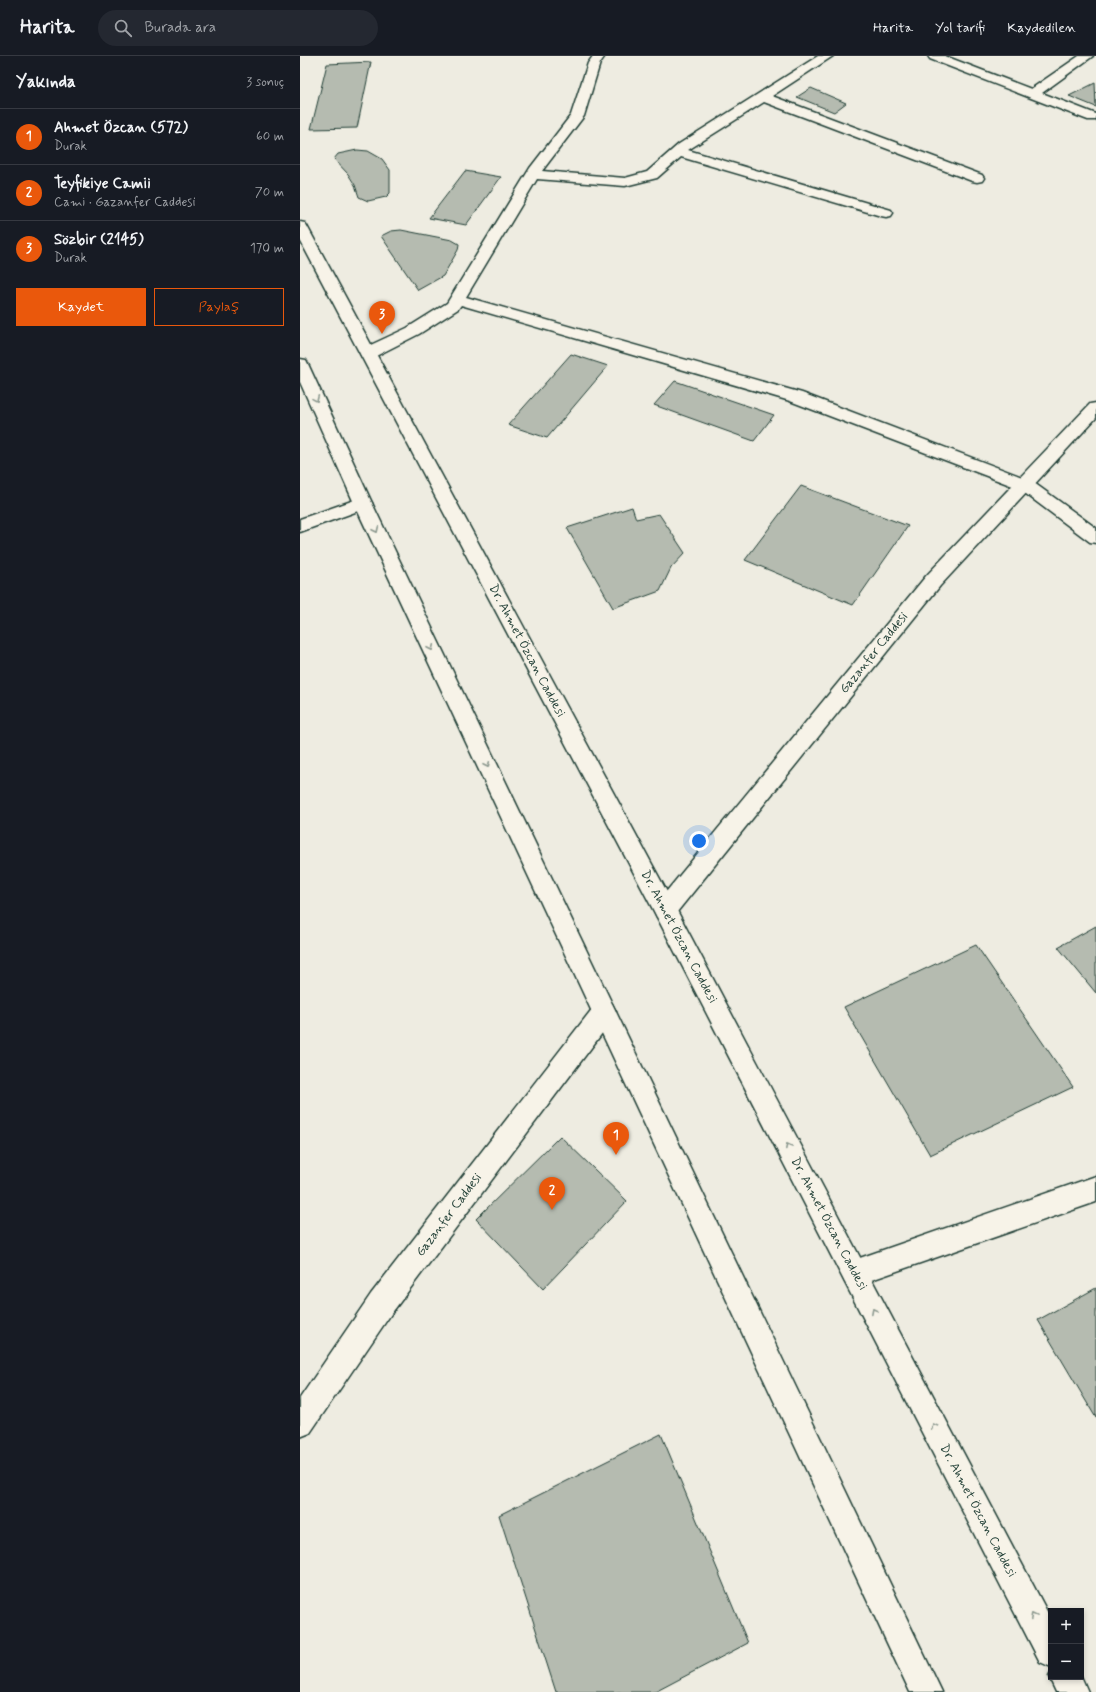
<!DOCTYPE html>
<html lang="tr">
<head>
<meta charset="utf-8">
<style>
	body { margin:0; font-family:Mynerve,sans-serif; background:#242831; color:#f1f3f6 }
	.controls { position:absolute; right:12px; bottom:12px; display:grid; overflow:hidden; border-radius:0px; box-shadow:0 2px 6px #0003 }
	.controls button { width:36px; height:36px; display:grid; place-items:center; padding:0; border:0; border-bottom:1px solid #363941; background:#171b24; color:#f1f3f6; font:20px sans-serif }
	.you { position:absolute; left:399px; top:785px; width:14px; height:14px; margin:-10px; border:3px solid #fff; border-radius:50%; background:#1a73e8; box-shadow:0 0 0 6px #1a73e833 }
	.badge { display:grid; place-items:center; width:26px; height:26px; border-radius:50%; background:#ea580c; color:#fff; font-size:13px; font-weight:700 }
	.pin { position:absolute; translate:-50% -33px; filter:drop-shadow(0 1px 2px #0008) }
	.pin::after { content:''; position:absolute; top:21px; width:14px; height:12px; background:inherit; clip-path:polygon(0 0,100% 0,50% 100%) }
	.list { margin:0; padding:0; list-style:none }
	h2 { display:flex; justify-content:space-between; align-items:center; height:52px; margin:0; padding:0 16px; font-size:17px }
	h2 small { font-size:13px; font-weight:400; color:#9ea1a6 }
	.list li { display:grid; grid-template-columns:26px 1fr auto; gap:12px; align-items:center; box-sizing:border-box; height:56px; padding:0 16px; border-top:1px solid #363941 }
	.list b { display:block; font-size:15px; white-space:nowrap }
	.list p { margin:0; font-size:13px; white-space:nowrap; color:#9ea1a6 }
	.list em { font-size:13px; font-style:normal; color:#9ea1a6 }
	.actions { display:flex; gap:8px; padding:12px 16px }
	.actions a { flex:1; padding:9px 0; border:1px solid #ea580c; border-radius:0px; text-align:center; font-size:14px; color:#ea580c }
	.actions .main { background:#ea580c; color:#fff }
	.icon { flex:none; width:22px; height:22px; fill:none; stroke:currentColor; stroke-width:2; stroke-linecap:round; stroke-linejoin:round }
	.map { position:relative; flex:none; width:796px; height:1636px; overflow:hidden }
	header { display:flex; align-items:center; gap:24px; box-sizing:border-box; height:56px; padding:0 20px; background:#171b24; border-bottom:1px solid #363941 }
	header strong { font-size:19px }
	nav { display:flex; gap:22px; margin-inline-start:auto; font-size:14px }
	.search { width:280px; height:36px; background:#242831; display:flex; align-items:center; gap:10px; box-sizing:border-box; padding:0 14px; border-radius:22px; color:#9ea1a6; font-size:15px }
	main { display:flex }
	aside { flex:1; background:#171b24 }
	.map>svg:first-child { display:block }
	.building { fill:#b5bbb0; stroke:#1f3d34 }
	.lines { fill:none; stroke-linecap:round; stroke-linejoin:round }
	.minor-casing { stroke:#1f3d34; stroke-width:3 }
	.tertiary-casing { stroke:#1f3d34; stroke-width:3 }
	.primary-casing { stroke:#1f3d34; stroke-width:3 }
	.minor { fill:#f7f3e8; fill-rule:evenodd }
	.tertiary { fill:#f7f3e8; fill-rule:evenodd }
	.primary { fill:#f7f3e8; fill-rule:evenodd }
	.oneway { stroke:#8b988e }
	.labels { text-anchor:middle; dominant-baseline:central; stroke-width:3; stroke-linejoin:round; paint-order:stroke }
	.street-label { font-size:13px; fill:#1f3d34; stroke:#f7f3e8 }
</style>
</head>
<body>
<header>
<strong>Harita</strong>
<div class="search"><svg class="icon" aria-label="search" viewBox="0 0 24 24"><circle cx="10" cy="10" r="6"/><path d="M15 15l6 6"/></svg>Burada ara</div>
<nav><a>Harita</a><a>Yol tarifi</a><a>Kaydedilen</a></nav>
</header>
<main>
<aside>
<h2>Yakında<small>3 sonuç</small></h2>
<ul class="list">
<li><span class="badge">1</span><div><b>Ahmet Özcan (572)</b><p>Durak</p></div><em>60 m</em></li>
<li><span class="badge">2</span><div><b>Teyfikiye Camii</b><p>Cami · Gazanfer Caddesi</p></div><em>70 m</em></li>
<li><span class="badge">3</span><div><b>Sözbir (2145)</b><p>Durak</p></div><em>170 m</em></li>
</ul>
<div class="actions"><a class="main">Kaydet</a><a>Paylaş</a></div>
</aside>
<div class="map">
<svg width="796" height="1636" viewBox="0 0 796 1636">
	<rect width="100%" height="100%" fill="#eeece1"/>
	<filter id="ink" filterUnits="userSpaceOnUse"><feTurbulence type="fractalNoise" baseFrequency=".025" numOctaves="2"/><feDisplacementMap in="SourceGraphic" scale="8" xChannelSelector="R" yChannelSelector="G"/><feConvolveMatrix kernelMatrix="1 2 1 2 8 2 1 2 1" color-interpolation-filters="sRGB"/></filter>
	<g filter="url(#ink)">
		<g class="building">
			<polygon points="71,6 57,72 11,73 27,8"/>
			<polygon points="795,27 796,51 769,40"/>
			<polygon points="511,32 546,47 534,56 497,41"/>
			<polygon points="57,94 68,95 82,103 90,114 90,137 86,141 68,145 59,141 55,129 48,118 34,103 38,98"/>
			<polygon points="165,115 201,121 166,169 129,162"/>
			<polygon points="101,174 152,184 159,188 158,194 143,220 118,234 81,180 91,175"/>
			<polygon points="271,298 308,310 247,382 208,369"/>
			<polygon points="375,325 474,359 454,385 354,349"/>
			<polygon points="501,430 608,470 553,549 445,504"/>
			<polygon points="332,451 336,463 359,458 385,497 371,512 360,535 313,552 267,472"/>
			<polygon points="796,870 796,937 758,891"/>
			<polygon points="676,889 773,1031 630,1099 544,951"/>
			<polygon points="260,1080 327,1145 243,1233 176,1163"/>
			<polygon points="796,1232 796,1362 738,1264"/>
			<polygon points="361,1378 448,1587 355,1636 256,1636 199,1459"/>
		</g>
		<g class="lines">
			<g class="minor-casing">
				<g id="minor">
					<polygon points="293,0 305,0 300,7 284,60 242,115 325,122 347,116 379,88 518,0 533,0 472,40 682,119 684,122 682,125 677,126 672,125 464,46 388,94 591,154 593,157 591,160 586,161 581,160 381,101 357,122 325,130 237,123 166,241 502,337 730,424 796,472 796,487 790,486 718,432 490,345 161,249 158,253 119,278 74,301 68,302 62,301 60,297 62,293 107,272 147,247 230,112 271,59 288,7"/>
					<polygon points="628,0 645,0 731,33 779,0 793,0 742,37 796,58 796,64 788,64 630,3"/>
					<polygon points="63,441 69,443 72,447 69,451 0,476 0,463"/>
					<polygon points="796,1120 796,1146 554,1230 545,1226 541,1217 545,1208 554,1204"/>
				</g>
			</g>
			<g class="tertiary-casing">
				<g id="tertiary">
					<polygon points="796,347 796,362 640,530 373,861 365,864 357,861 354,854 357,847 626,520 790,348"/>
					<polygon points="304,945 312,948 316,956 312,964 91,1258 10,1377 0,1381 0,1342 71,1238 296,948"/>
				</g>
			</g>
			<g class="primary-casing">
				<g id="primary">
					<polygon points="0,166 5,167 7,170 373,847 751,1563 751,1611 740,1606 357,861 0,184"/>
					<polygon points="0,303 6,304 8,308 72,447 642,1636 610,1636 54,447 0,326"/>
					<polygon points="751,1617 751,1621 781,1620 788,1636 756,1636 749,1621"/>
				</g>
			</g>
			<use href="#minor" class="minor"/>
			<use href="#tertiary" class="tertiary"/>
			<use href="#primary" class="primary"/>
		</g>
		<defs><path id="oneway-chevron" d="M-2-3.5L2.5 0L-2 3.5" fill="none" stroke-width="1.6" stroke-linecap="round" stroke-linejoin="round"/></defs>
		<g class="oneway">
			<use href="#oneway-chevron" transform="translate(16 343) rotate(66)"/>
			<use href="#oneway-chevron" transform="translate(76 474) rotate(65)"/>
			<use href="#oneway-chevron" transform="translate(131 592) rotate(65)"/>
			<use href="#oneway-chevron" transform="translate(187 709) rotate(65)"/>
			<use href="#oneway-chevron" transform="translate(488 1090) rotate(-118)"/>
			<use href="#oneway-chevron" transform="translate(574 1255) rotate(-118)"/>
			<use href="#oneway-chevron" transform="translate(634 1370) rotate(-118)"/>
			<use href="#oneway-chevron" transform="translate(733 1560) rotate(-118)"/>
		</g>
	</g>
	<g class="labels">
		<g class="street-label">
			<text transform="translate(227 595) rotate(62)">Dr. Ahmet Özcan Caddesi</text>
			<text transform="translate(574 597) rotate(-51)">Gazanfer Caddesi</text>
			<text transform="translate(379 881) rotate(62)">Dr. Ahmet Özcan Caddesi</text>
			<text transform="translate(149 1159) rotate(-53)">Gazanfer Caddesi</text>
			<text transform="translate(529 1168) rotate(62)">Dr. Ahmet Özcan Caddesi</text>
			<text transform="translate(678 1455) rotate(62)">Dr. Ahmet Özcan Caddesi</text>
		</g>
	</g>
</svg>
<div class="controls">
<button>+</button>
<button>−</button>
</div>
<div class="you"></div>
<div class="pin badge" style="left:316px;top:1099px">1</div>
<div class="pin badge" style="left:252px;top:1154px">2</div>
<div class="pin badge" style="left:82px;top:278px">3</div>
</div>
</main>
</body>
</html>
